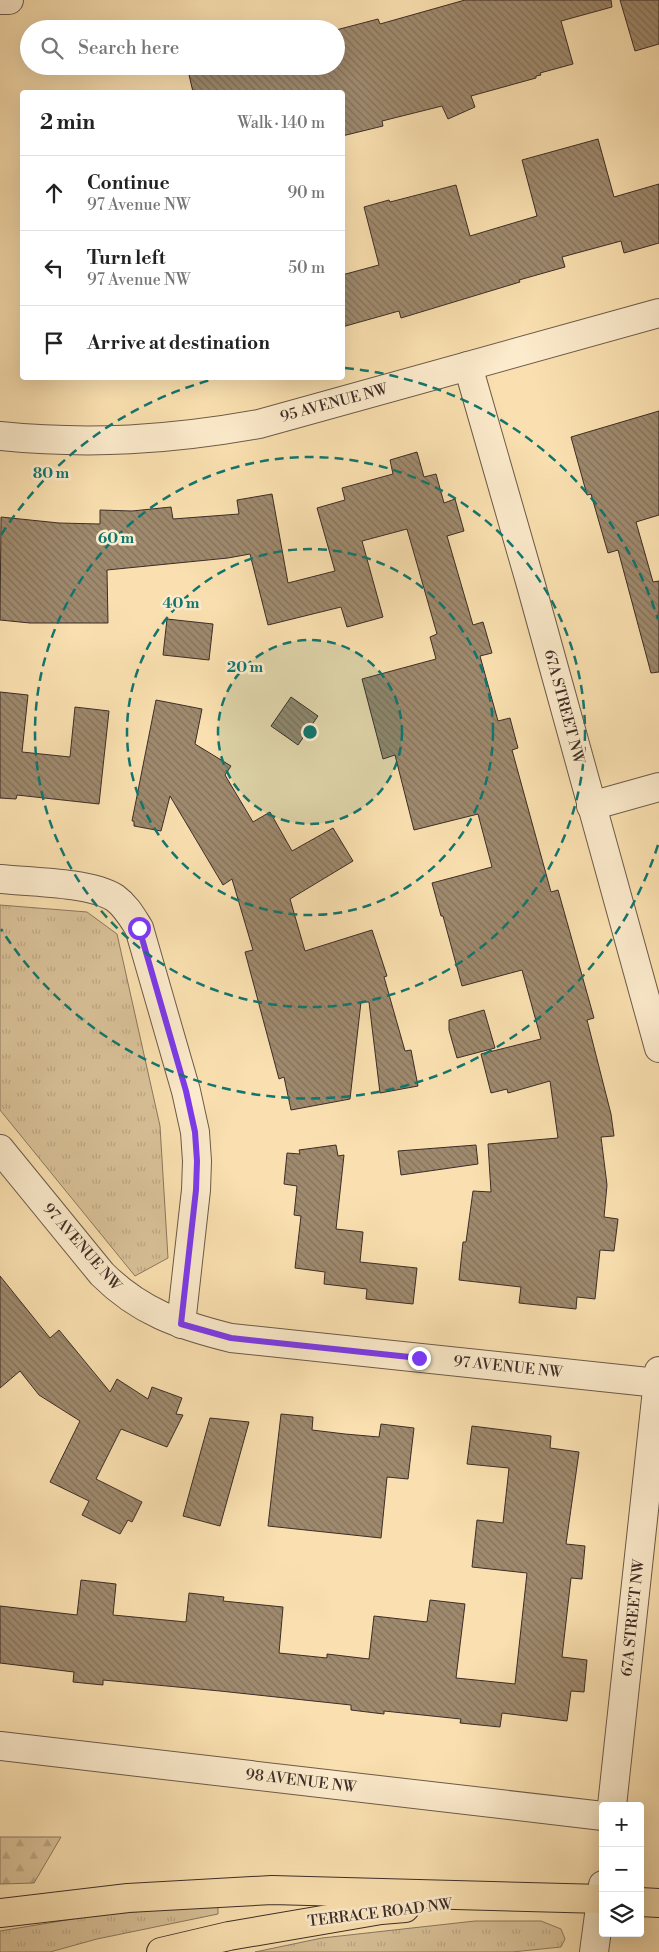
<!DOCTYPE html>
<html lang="en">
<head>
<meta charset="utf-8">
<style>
	body { margin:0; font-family:"Libre Bodoni",serif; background:#f2f2f2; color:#222 }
	.controls { position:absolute; right:15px; bottom:15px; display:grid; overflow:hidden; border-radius:5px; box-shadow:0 5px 20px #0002 }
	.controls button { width:45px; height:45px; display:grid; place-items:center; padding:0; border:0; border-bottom:1px solid #e0e0e0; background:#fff; color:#222; font:25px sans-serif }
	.stop { position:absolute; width:15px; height:15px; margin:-11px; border:4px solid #7c3aed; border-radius:50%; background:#fff }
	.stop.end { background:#7c3aed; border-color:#fff; box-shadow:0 1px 5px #0008 }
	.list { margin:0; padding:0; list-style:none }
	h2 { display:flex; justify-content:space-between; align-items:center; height:65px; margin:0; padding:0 20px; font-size:21px }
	h2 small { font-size:16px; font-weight:400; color:#767676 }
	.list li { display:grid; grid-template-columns:32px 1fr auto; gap:15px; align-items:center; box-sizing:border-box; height:75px; padding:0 20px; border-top:1px solid #e0e0e0 }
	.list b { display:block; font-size:19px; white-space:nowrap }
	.list p { margin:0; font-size:16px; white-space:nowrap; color:#767676 }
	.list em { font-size:16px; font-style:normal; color:#767676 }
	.icon { flex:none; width:28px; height:28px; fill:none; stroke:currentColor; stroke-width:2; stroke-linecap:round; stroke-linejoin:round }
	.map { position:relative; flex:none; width:659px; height:1952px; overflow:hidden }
	.search { position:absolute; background:#fff; box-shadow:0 5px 20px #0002; left:20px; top:20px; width:325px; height:55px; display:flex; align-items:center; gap:12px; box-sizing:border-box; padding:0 18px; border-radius:28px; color:#767676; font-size:19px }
	.panel { position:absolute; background:#fff; box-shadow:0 5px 20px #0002; left:20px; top:90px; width:325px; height:290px; border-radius:5px }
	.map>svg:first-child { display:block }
	.grass { fill:url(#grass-tufts); stroke:#8b7860 }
	.forest { fill:url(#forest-firs); stroke:#8b7860 }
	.building { fill:url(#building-back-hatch); stroke:#3c2d27 }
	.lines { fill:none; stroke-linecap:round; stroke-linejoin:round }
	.minor-casing { stroke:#6c5a49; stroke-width:30 }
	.tertiary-casing { stroke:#6c5a49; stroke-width:30 }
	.primary-casing { stroke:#3c2d27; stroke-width:30 }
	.minor { stroke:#fcebcc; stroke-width:28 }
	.tertiary { stroke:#fcebcc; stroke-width:28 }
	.primary { stroke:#fae0b0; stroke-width:28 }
	.route { stroke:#7c3aed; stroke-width:6 }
	.ring { fill:none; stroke:#0f766e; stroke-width:2.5; stroke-dasharray:9 6 }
	.labels { text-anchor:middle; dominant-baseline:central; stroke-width:5; stroke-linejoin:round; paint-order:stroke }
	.street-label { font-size:15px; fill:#3c2d27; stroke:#fcebcc }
	.centre { fill:#0f766e; stroke:#fcebcc; stroke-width:2.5 }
	.ring-label { font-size:15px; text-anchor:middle; font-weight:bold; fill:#0f766e; stroke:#fcebcc; stroke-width:5; stroke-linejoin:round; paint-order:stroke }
</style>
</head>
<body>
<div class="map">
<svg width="659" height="1952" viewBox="0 0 659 1952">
	<defs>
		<pattern id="grass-tufts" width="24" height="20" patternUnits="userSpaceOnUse" patternTransform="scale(1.25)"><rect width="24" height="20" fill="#dac299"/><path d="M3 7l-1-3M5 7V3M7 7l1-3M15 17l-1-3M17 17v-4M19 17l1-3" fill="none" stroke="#bca784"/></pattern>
		<pattern id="forest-firs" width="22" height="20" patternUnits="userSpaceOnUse" patternTransform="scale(1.25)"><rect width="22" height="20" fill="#dac299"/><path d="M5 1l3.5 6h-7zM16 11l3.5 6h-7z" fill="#bca784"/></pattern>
		<pattern id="building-back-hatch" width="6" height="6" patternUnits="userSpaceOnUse" patternTransform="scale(1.25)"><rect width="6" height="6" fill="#9f8a6e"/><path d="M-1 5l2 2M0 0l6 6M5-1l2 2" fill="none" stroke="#83715a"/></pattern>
	</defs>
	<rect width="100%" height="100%" fill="#fae0b0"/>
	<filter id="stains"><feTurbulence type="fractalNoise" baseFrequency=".004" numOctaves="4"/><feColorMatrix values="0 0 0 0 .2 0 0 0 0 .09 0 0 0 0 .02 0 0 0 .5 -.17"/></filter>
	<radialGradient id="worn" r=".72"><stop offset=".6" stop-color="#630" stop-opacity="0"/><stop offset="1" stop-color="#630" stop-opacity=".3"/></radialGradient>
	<g class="grass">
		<polygon points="0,905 87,912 117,934 160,1126 168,1258 135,1276 0,1110"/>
		<polygon points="218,1905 218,1914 97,1939 50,1952 0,1952 0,1931 97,1915"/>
		<polygon points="475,1921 541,1921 561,1929 565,1939 561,1947 512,1952 255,1952 322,1938"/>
	</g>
	<polygon class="forest" points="0,1837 61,1837 34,1883 0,1884"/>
	<g class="building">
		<polygon points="465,0 611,0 612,7 561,21 573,64 540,73 541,75 536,76 536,78 471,96 475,107 448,119 442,106 382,121 383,126 342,136 342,92 193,92 187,66 336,66 336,30 378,19 380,24"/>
		<polygon points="620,0 659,0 659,44 635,51"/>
		<polygon points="598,139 614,197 659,184 659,243 624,253 621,241 562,257 565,267 519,280 520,282 401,318 399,311 342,327 342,275 379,265 364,207 389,200 390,202 456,185 470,236 537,216 522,160"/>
		<polygon points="659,411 659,515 636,522 653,582 659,581 659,672 651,673 618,550 608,553 591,494 587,495 571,437"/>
		<polygon points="417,452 424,477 436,474 444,503 455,499 464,531 447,536 473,625 483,622 492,653 480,656 498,721 510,718 518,748 512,750 551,892 558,890 594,1018 587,1020 611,1114 614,1136 601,1137 607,1185 604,1217 618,1219 614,1251 600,1250 595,1299 577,1297 576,1309 519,1303 521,1287 459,1280 463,1242 466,1242 473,1191 491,1192 488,1144 558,1138 550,1081 508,1093 507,1089 491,1093 481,1054 541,1039 522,970 462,986 443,916 441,916 432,883 492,867 478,814 414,830 395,755 383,759 362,679 436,659 430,637 437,634 407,529 362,541 383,617 347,627 341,607 268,625 250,554 228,558 107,570 108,623 30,623 0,620 1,517 59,523 100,524 100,510 132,511 171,507 173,519 239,514 237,500 272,494 288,583 335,571 317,508 345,500 342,488 393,474 390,460"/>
		<polygon points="167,619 213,624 209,660 163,655"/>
		<polygon points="0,692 28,695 22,752 70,757 75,707 109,711 99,804 17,795 16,799 0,798"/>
		<polygon points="291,697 318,716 298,745 271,726"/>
		<polygon points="156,700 202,709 195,744 231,766 225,775 253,822 270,812 292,851 333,828 353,861 290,899 305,951 372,930 387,976 384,977 405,1051 411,1050 418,1086 380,1093 369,1002 361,1002 350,1099 291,1110 284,1077 279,1079 245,952 253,950 232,879 223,885 170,796 161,831 134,826 134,821 132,821"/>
		<polygon points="484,1010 495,1048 457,1058 449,1030 449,1020"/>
		<polygon points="336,1145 338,1156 344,1155 336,1229 363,1232 360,1262 417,1268 413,1304 366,1299 367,1289 324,1284 325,1272 295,1268 301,1216 294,1215 297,1186 284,1184 287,1153 300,1154 299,1150"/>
		<polygon points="476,1145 478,1164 401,1175 398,1151"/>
		<polygon points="0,1276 50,1338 59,1330 110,1392 117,1379 148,1399 152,1387 182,1398 176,1414 183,1415 167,1447 121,1429 96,1479 142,1502 132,1522 128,1520 120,1534 82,1515 89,1501 50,1482 80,1421 39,1395 20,1371 0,1388"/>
		<polygon points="281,1414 313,1417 312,1430 345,1434 379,1437 381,1424 414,1428 408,1479 387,1477 381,1538 268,1526"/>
		<polygon points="210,1418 249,1422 220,1526 183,1516"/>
		<polygon points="472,1426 551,1436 550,1448 579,1452 566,1544 585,1546 582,1579 571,1578 562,1657 587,1660 584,1692 571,1691 567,1721 502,1713 500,1727 460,1723 461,1719 384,1711 384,1714 351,1710 351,1705 220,1691 103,1680 103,1685 73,1682 74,1672 0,1663 0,1606 77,1615 81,1580 116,1584 113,1615 186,1622 189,1593 224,1597 223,1601 283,1607 279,1653 327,1658 327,1654 369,1659 374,1616 427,1622 430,1600 465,1604 456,1678 515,1684 527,1573 472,1567 477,1520 503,1523 509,1468 467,1464"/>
	</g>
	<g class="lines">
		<g class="minor-casing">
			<g id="minor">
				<polyline points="468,366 531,585 659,1048"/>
				<path d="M0,436C90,445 170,440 259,424L659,313"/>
				<polyline points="591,806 659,787"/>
				<path d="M0,879C30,882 90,882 115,898C126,906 132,917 139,928L186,1091L195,1132L197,1161L196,1190L181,1324"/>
				<path d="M0,1149L102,1274C140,1312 179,1325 231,1338L658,1383"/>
				<polyline points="0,1746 603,1816"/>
				<polyline points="612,1806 659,1371"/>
				<polyline points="594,1952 603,1885"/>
			</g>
		</g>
		<g class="tertiary-casing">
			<polyline id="tertiary" points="0,0 9,0"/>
		</g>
		<g class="primary-casing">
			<g id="primary">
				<polyline points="640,1902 659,1903"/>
				<polyline points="0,1913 128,1898 272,1890 603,1899"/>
				<polyline points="161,1952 229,1936 381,1910 405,1908"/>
			</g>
		</g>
		<use href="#minor" class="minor"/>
		<use href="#tertiary" class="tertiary"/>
		<use href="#primary" class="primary"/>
	</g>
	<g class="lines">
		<polyline class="route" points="139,928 186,1091 195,1132 197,1161 196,1190 181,1324 231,1338 419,1358"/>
	</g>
	<circle cx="310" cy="732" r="92" fill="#0f766e" fill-opacity=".12"/>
	<g class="ring">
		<circle cx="310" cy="732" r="92"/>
		<circle cx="310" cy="732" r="183"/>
		<circle cx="310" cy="732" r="275"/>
		<path d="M658 845A366 366 0 0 1 1 929M1 535A366 366 0 0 1 218 378M345 368A366 366 0 0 1 658 619"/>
	</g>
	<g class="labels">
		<g class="street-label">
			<text transform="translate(334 403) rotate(-15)">95 AVENUE NW</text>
			<text transform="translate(564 707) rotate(75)">67A STREET NW</text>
			<text transform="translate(82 1247) rotate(49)">97 AVENUE NW</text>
			<text transform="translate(508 1367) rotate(6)">97 AVENUE NW</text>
			<text transform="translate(633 1618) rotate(-84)">67A STREET NW</text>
			<text transform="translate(301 1781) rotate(7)">98 AVENUE NW</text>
			<text transform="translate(380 1913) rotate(-7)">TERRACE ROAD NW</text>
		</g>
	</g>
	<circle cx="310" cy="732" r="8" class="centre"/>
	<g class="ring-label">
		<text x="51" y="478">80 m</text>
		<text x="116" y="543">60 m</text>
		<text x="181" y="608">40 m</text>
		<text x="245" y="672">20 m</text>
	</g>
	<rect width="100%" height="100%" filter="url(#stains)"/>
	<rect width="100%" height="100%" fill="url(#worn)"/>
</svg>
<div class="controls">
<button>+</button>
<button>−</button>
<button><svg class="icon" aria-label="layers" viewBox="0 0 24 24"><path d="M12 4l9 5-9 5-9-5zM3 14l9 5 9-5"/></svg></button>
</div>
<div class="stop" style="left:139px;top:928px"></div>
<div class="stop end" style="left:419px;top:1358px"></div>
<div class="search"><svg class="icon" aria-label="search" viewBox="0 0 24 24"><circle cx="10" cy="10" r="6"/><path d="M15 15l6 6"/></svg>Search here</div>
<section class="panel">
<h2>2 min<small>Walk · 140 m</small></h2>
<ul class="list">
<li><svg class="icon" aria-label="ahead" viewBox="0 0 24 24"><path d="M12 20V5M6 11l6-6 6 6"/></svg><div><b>Continue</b><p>97 Avenue NW</p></div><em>90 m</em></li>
<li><svg class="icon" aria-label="left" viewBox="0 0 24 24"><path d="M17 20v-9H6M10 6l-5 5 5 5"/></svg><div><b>Turn left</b><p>97 Avenue NW</p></div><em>50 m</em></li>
<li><svg class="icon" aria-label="arrive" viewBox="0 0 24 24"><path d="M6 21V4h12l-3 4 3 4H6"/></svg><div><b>Arrive at destination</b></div></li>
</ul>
</section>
</div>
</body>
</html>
